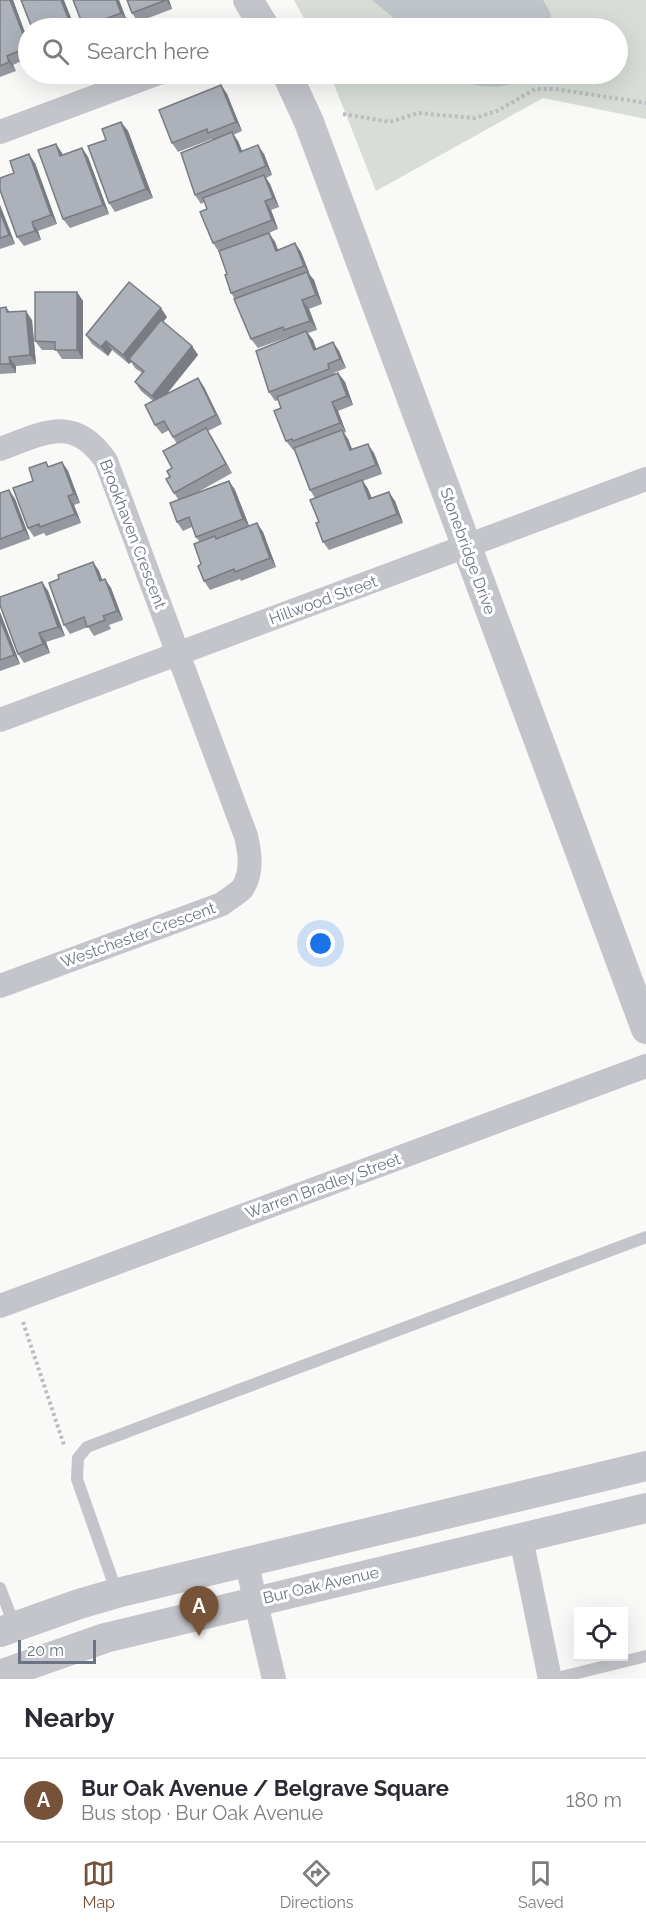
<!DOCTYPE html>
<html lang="en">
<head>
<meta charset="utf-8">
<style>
	body { margin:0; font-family:Raleway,sans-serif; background:#f7f7f7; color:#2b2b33 }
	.controls { position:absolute; right:18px; bottom:18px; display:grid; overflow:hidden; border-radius:0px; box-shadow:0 6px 24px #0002 }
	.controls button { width:54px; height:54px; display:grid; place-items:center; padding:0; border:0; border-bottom:2px solid #e1e1e2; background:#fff; color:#2b2b33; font:30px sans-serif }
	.scale { position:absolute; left:18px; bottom:15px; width:78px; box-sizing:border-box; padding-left:6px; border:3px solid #6b7485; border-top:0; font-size:16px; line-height:21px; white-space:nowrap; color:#6b7485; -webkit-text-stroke:4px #fff; paint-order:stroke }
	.you { position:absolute; left:321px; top:944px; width:21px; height:21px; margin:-15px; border:4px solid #fff; border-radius:50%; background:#1a73e8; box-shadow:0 0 0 9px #1a73e833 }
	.badge { display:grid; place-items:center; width:39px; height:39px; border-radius:50%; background:#765338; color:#fff; font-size:20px; font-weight:700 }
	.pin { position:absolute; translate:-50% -50px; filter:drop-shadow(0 2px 3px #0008) }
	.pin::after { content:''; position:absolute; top:32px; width:21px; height:18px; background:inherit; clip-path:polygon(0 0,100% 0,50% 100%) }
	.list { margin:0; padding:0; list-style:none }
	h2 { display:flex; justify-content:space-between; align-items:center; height:78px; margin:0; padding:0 24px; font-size:26px }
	h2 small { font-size:20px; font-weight:400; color:#7c7c81 }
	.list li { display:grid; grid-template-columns:39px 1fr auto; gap:18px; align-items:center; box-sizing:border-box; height:84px; padding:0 24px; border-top:2px solid #e1e1e2 }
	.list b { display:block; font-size:22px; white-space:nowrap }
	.list p { margin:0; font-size:20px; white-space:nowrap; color:#7c7c81 }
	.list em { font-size:20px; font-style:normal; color:#7c7c81 }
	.icon { flex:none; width:33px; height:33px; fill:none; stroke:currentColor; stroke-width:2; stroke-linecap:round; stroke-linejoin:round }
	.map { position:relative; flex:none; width:646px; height:1679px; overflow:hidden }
	.search { position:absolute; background:#fff; box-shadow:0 6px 24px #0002; left:18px; right:18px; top:18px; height:66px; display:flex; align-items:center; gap:15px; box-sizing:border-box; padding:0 21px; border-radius:33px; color:#7c7c81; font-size:22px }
	.sheet { height:162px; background:#fff }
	nav { display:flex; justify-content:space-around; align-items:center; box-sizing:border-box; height:84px; border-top:2px solid #e1e1e2; background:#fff; font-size:16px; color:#7c7c81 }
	nav a { display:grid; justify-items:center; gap:3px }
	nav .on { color:#765338 }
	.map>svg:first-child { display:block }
	.green { fill:#d8ded7 }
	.water { fill:#c0c5cc }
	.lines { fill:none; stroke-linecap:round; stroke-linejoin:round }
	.path { stroke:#bbbdc0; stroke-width:4; stroke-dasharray:3 3; stroke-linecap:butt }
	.service { stroke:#c3c5ca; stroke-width:12 }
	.minor { stroke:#c3c5ca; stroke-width:24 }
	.tertiary { stroke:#c3c5ca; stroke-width:30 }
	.wall { fill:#95989f }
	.shaded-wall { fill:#797c82 }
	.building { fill:#adb1b9; stroke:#797c82; stroke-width:1.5 }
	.labels { text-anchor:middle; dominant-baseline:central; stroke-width:6; stroke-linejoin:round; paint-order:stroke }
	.street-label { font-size:16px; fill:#6b7485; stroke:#fff }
</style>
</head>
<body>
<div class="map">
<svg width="646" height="1679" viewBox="0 0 646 1679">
	<rect width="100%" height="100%" fill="#f9f9f7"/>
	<polygon class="green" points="294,0 646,0 646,119 543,98 376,191 330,74 618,74 618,28 309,28"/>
	<g class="water">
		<polygon points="372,0 543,0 551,14 549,28 403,28 401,24"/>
		<path d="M441,74H522C520,76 519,79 516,81C500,93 457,83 441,74Z"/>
	</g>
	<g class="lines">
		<g class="path">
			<polyline points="343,114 390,122 418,113 475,118 497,111 535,89 555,89 646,103"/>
			<polyline points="23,1322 64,1445"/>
		</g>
		<g class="service">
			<polyline points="0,1588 15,1627"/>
			<polyline points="117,1593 77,1479 78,1458 87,1447 646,1237"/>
			<polyline points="553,1679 646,1656"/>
		</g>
		<g class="minor">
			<polyline points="0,132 156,74"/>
			<path d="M0,449C44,433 74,414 106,461L246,836C250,853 253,873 242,889C237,894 228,899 222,904L0,986"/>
			<polyline points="0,720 646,479"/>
			<polyline points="0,1306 646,1066"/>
			<polyline points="521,1538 550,1679"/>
			<polyline points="246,1561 274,1679"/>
		</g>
		<g class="tertiary">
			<polyline points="248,0 265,28"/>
			<polyline points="287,74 309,122 646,1029"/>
			<polyline points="0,1632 79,1604 117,1593 646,1466"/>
			<polyline points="0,1675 105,1638 646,1508"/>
		</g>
	</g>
	<g class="wall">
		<polygon points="0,0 13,0 28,41 28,58 13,65 16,71 0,77"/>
		<polygon points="73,0 119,0 127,21 109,28 84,28"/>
		<polygon points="127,0 169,0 172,9 138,22 132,13"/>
		<polygon points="221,85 227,94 242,131 233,135 238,141 242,151 264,154 272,175 266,178 270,184 279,207 271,210 278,229 269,233 275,242 278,250 295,243 301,252 310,275 314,280 322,304 309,309 317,330 308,333 313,340 316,349 333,342 339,351 346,368 334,373 334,375 338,373 345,382 353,405 338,411 346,432 344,433 348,439 352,449 374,453 382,474 363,481 368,489 372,498 395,501 403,523 329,550 323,542 319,522 315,498 310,490 294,450 293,450 286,441 281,408 278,400 275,401 269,392 290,338 289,337 258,348 251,339 235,299 231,293 227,274 219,252 213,243 207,209 204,202 201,204 195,195 213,140 212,139 178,152 172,143"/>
		<polygon points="121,122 128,131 153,198 115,212 109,203 106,140"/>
		<polygon points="56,144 63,155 82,148 88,157 109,214 70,228 63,219"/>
		<polygon points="35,163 57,224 38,231 41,240 24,246 17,237 14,173"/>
		<polygon points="0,205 15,244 0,249"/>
		<polygon points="77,292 83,301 83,359 62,359 56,350 42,350 35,341"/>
		<polygon points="6,307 10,312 32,320 36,364 16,366 16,373 0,374 0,308"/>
		<polygon points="167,317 163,322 192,346 198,355 166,394 198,378 204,387 222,424 208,431 232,473 198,492 229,481 235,490 249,526 257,523 263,532 276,567 241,581 240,579 210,590 204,581 201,564 200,542 196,537 192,527 183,531 177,522 178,499 174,493 170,477 177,444 169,430 162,434 155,425 153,401 141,391 135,382 142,373 135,368 131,362 129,364 112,350 108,356 92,344 86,335"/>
		<polygon points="46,462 49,467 62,462 68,471 80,503 74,505 81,523 46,536 44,533 34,537 28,528 33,481"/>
		<polygon points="9,490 15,499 30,539 0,550 0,493"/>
		<polygon points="93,562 99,571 102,580 105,579 111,588 123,620 109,625 111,629 94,636 88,627 70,634 64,625 59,579"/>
		<polygon points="42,582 48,591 65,636 46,642 50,653 24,663 18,654"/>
		<polygon points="0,612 20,664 0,671"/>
	</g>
	<g class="shaded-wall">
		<polygon points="10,0 13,0 28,41 28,47"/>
		<polygon points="61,0 64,0 75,28 72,28"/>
		<polygon points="116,0 119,0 127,21 121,13"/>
		<polygon points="166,0 169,0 172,9"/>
		<polygon points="7,56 13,65 16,71 9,62"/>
		<polygon points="221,85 227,94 242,131 236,122"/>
		<polygon points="121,122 128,131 153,198 146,189"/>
		<polygon points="232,132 238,141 246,161 240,152"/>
		<polygon points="56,144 62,153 66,165 60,156"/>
		<polygon points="258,145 264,154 272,175 266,166"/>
		<polygon points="82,148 88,157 109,214 103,205"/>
		<polygon points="29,154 35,163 57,224 51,215"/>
		<polygon points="264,175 270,184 279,207 273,198"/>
		<polygon points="265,201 271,210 278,229 272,220"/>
		<polygon points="0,205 15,244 9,235 0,212"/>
		<polygon points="32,222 38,231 41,240 35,231"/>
		<polygon points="269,233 275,242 282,260 276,251"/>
		<polygon points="295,243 301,252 310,275 304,266"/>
		<polygon points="307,272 314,280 322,304 316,295"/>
		<polygon points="77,292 83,301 83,359 77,350"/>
		<polygon points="302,300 309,309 317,330 310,321"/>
		<polygon points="161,308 167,317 131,361 129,359 131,362 129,364 123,355"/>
		<polygon points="26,311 32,320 36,364 30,355"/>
		<polygon points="306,331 313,340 320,359 314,350"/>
		<polygon points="106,341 112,350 108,356 101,347"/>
		<polygon points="333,342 339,351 346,368 340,359"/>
		<polygon points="192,346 198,355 158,405 152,396"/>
		<polygon points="9,357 16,366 16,373 10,364"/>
		<polygon points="338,373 345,382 353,405 347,396"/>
		<polygon points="198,378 204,387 222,424 216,415"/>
		<polygon points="332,402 338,411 346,432 340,423"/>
		<polygon points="206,428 212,437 232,473 226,464"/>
		<polygon points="342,430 348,439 356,459 350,450"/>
		<polygon points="368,444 374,453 382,474 376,465"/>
		<polygon points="62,462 68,471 80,503 74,494"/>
		<polygon points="362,480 368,489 375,508 369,499"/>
		<polygon points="229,481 235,490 250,528 243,519"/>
		<polygon points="9,490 15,499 30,539 24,530"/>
		<polygon points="389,492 395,501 403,523 397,514"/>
		<polygon points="68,496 74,505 81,523 75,514"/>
		<polygon points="257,523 263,532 276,567 270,558"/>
		<polygon points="93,562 99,571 106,590 100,581"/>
		<polygon points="105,579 111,588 123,620 117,611"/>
		<polygon points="42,582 48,591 65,636 58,627"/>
		<polygon points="0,612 20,664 14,655 0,619"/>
		<polygon points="39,633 46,642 50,653 43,644"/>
	</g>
	<g class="building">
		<polygon points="0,0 10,0 28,47 7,56 9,62 0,66"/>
		<polygon points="21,0 61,0 72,28 32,28"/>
		<polygon points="73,0 116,0 121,13 100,21 103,27 100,28 84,28"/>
		<polygon points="127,0 166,0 132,13"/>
		<polygon points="221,85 236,122 208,133 207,129 172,143 159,110"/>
		<polygon points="121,122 146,189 109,203 88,146 106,140 102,129"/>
		<polygon points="232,132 240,152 258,145 266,166 195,195 181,153"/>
		<polygon points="56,144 60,156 82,148 103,205 63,219 38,150"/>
		<polygon points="29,154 51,215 32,222 35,231 17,237 0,190 0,178 14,173 10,161"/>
		<polygon points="264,175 273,198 265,201 272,220 213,243 200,212 207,209 203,198"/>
		<polygon points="0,212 9,235 0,238"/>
		<polygon points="269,233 276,251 295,243 304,266 231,293 225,275 227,274 219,251"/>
		<polygon points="307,272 316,295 302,300 310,321 284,330 283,327 251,339 234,299"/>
		<polygon points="129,282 161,308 123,355 106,341 101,347 86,335"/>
		<polygon points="35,292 77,292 77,350 55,350 55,342 35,341"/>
		<polygon points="6,307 7,312 26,311 30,355 9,357 10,364 0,364 0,308"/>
		<polygon points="161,320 192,346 152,396 135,382 144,371 129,359"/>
		<polygon points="306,331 314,350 333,342 340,359 328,364 329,369 269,392 256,351"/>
		<polygon points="338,373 347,396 332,402 340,423 293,441 292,439 286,441 274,411 281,408 277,397"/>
		<polygon points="198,378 216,415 173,437 164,421 155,425 145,405"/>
		<polygon points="206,428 226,464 174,493 166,479 170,477 167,471 172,468 163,451"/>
		<polygon points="342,430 350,450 368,444 376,465 310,490 294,448"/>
		<polygon points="46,462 48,467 62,462 74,494 68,496 75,514 40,527 39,524 28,528 13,488 33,481 29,468"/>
		<polygon points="362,480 369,499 389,492 397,514 323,542 316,523 319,522 310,500"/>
		<polygon points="229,481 243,519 196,537 189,517 177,522 170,503"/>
		<polygon points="9,490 24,530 0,539 0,493"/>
		<polygon points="257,523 270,558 235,572 234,569 204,581 198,566 201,564 194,544 215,536 216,539"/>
		<polygon points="93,562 100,581 105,579 117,611 103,616 105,620 87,627 84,617 64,625 49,583 59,579 58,575"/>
		<polygon points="42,582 58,627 39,633 43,644 18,654 0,605 0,597"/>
		<polygon points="0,619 14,655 0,660"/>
	</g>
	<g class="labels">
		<g class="street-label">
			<text transform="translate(133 534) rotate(69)">Brookhaven Crescent</text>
			<text transform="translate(468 551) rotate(70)">Stonebridge Drive</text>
			<text transform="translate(323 600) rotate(-20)">Hillwood Street</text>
			<text transform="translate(138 935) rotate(-20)">Westchester Crescent</text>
			<text transform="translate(323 1186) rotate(-20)">Warren Bradley Street</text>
			<text transform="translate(321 1585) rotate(-13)">Bur Oak Avenue</text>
		</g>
	</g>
</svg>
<div class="controls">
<button><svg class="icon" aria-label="locate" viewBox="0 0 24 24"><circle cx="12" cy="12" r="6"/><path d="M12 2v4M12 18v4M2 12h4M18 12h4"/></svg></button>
</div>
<div class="scale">20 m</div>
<div class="you"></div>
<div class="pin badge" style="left:199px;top:1636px">A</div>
<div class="search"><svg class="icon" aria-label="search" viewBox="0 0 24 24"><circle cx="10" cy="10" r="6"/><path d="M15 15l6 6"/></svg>Search here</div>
</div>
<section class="sheet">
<h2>Nearby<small></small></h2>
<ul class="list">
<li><span class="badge">A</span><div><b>Bur Oak Avenue / Belgrave Square</b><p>Bus stop · Bur Oak Avenue</p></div><em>180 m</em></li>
</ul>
</section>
<nav>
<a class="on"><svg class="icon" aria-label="map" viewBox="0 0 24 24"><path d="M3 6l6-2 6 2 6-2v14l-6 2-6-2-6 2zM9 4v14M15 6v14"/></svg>Map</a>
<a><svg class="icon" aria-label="directions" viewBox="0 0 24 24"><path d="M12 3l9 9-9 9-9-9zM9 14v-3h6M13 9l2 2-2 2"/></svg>Directions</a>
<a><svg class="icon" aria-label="saved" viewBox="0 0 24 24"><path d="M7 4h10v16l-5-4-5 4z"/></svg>Saved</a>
</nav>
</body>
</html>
